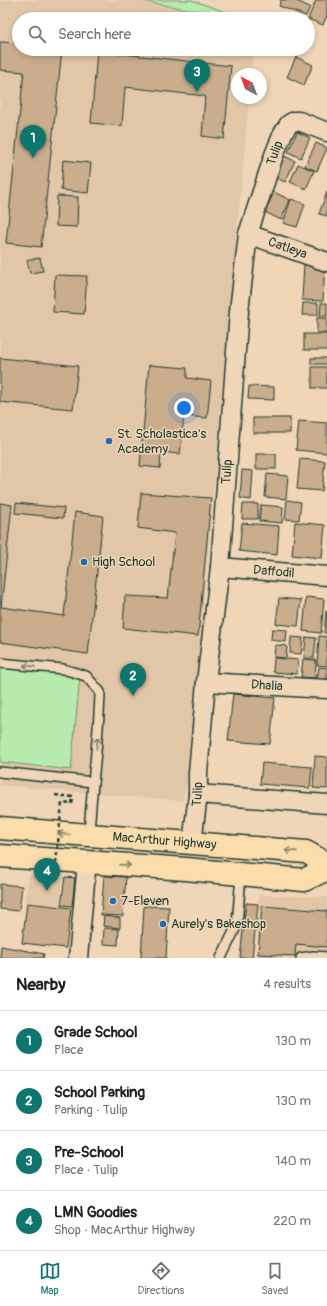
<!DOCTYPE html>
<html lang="en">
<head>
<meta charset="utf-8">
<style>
	body { margin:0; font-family:Pangolin,sans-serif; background:#f2f2f2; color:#202124 }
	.compass { position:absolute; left:231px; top:68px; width:36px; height:36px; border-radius:50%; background:#fff; box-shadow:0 2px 6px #0003; rotate:319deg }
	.you { position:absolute; left:184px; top:408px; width:14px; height:14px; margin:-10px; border:3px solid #fff; border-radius:50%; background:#1a73e8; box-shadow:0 0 0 6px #1a73e833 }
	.badge { display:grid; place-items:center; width:26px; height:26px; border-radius:50%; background:#0f766e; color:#fff; font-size:13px; font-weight:700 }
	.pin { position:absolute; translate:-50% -33px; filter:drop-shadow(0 1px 2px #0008) }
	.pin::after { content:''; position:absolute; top:21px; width:14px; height:12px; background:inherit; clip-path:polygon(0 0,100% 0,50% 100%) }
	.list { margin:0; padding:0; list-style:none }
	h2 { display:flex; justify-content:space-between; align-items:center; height:52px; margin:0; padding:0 16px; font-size:17px }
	h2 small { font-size:13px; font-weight:400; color:#757577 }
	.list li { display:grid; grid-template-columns:26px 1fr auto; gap:12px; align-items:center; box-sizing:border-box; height:60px; padding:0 16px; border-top:1px solid #e0e0e0 }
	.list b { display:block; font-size:15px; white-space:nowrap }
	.list p { margin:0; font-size:13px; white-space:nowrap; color:#757577 }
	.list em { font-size:13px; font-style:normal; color:#757577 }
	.icon { flex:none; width:22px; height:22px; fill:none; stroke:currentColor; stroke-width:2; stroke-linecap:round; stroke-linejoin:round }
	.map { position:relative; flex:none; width:327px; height:958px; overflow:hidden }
	.search { position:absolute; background:#fff; box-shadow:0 2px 6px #0003; left:12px; right:12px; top:12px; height:44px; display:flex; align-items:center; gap:10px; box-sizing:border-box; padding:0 14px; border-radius:22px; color:#757577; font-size:15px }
	.sheet { height:292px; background:#fff }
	nav { display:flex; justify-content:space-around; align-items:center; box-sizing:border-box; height:56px; border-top:1px solid #e0e0e0; background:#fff; font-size:11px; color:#757577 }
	nav a { display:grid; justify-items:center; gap:2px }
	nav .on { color:#0f766e }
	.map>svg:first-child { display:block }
	.built { fill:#e1c6a8 }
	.green { fill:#b7ebad; stroke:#6b9470 }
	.building { fill:#caad8d; stroke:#1f3d34 }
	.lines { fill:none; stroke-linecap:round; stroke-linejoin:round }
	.lane-casing { stroke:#1f3d34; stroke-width:12 }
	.street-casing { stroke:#1f3d34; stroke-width:21 }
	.highway-casing { stroke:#1f3d34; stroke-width:25 }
	.path { stroke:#1f3d34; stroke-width:2.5; stroke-dasharray:4 3; stroke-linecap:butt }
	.lane { stroke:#f0d5b7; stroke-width:9 }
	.street { stroke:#f0d5b7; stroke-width:18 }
	.highway { stroke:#fbddab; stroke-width:22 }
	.path-bridge { stroke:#1f3d34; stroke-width:2.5; stroke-dasharray:4 3; stroke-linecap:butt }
	.oneway { stroke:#7d816f }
	.oneway2 { stroke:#82856a }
	.poi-dot { fill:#1f6fb2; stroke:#f0d5b7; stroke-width:1.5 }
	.labels { text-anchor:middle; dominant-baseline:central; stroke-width:3; stroke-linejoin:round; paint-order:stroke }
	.street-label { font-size:13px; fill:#1f3d34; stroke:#f0d5b7 }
	.poi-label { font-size:13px; fill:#1f3d34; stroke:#f0d5b7; text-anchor:start }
</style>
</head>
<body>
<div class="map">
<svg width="327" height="958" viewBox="0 0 327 958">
	<rect width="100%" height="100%" fill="#f0d5b7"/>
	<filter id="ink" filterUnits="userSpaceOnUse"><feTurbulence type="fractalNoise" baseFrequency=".025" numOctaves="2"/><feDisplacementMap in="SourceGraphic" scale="8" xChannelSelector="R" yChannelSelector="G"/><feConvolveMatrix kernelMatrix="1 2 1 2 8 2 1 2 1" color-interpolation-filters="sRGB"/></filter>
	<g filter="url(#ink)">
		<g class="built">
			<polygon points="0,0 138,0 239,19 19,19 19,49 253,49 251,74 237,74 237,98 249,98 187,783 182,801 0,785"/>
			<polygon points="29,875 63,879 59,906 26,902"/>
			<polygon points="259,895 327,897 327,958 257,958"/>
		</g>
		<g class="green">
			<polygon points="138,0 191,0 246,19 239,19"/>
			<polygon points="0,667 80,676 71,770 0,762"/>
		</g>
		<g class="building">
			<polygon points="281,0 294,0 310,7 306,16 279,6"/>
			<polygon points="316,0 327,0 327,15 323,25 308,19"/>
			<polygon points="38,16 65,19 38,19"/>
			<polygon points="0,42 19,43 19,49 62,49 41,247 6,243 24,72 0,70"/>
			<polygon points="97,51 231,66 224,139 202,136 205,96 125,87 122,126 91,123"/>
			<polygon points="296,57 313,65 304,85 287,77"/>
			<polygon points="297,132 310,138 301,158 288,152"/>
			<polygon points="316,143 327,148 317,171 305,166"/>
			<polygon points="284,156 295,161 285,182 274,177"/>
			<polygon points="63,160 91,163 88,193 61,190"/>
			<polygon points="298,164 314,171 306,189 290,182"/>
			<polygon points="274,192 290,200 281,220 265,212"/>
			<polygon points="327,192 327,216 319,214"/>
			<polygon points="57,196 78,197 77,227 56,226"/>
			<polygon points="291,199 305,204 297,227 283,223"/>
			<polygon points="40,258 43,271 30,273 27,260"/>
			<polygon points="304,263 325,264 323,301 302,300"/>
			<polygon points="55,275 87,276 84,314 53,312"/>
			<polygon points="303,303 318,303 318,315 302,315"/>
			<polygon points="321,303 327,303 327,316 320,316"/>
			<rect x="317" y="318" width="10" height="15"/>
			<rect x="304" y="334" width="23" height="16"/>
			<polygon points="0,358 78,366 73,409 0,402"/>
			<rect x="311" y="358" width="16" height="6"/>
			<polygon points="149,365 187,368 187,378 211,381 207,418 184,416 180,454 161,452 160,468 140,466"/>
			<rect x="312" y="367" width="15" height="21"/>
			<polygon points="249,386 274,387 274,400 248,399"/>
			<rect x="253" y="418" width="37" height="15"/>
			<polygon points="299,421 327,423 327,453 296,450"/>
			<rect x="256" y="454" width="20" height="15"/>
			<polygon points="300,459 325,461 322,491 297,489"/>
			<polygon points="242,470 253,471 251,500 240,498"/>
			<polygon points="267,474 288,476 286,499 265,497"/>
			<polygon points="141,493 211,498 198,636 123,628 125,596 168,598 175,533 138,528"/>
			<polygon points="287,500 301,502 299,520 285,519"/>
			<polygon points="0,503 12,505 1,607 64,616 75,512 103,516 88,654 0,642"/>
			<polygon points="16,503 64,508 63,518 15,513"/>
			<polygon points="243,504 258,504 258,519 242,519"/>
			<polygon points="261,505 283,507 282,523 259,521"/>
			<polygon points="295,522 325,525 322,558 292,555"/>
			<polygon points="242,523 279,526 277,555 239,551"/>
			<polygon points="306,597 324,599 321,633 303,631"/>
			<polygon points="279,598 301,600 298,626 276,624"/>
			<polygon points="326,611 327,611 327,633 324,633"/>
			<polygon points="272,629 287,630 286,642 271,640"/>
			<polygon points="319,636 327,637 327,666 317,665"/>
			<polygon points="291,637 303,638 301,654 290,653"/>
			<polygon points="306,637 316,638 314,658 304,658"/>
			<polygon points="275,645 287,646 286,658 274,657"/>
			<polygon points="274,658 298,660 297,674 273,672"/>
			<polygon points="303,659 316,660 315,678 301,677"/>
			<polygon points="319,667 327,668 327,681 317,680"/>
			<polygon points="233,694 275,698 270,744 228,741"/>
			<polygon points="315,756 327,757 327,789 313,788"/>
			<polygon points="262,763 312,767 310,788 260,784"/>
			<polygon points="104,876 126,877 123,916 101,915"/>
			<polygon points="65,877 75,878 72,906 61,905"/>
			<polygon points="0,884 22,886 19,911 0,909"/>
			<polygon points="27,903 71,908 66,948 22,943"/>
			<polygon points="246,903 258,904 252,958 240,958"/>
			<polygon points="144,906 169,907 166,958 141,958"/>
			<polygon points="262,906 327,911 327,947 296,944 295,956 258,954"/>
			<polygon points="104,916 120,918 120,928 103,926"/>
			<polygon points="104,928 119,929 118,945 103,944"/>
			<polygon points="1,946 44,954 43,958 0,958"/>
		</g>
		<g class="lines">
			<g class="lane-casing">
				<g id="lane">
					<path d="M0,663L63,669L86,676L100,692C99,740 91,788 89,836"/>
					<polyline points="0,772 93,782"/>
					<polyline points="221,958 237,925 241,875"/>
					<polyline points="301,958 313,956 327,957"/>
				</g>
			</g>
			<g class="street-casing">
				<g id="street">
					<path id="s1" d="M248,234L327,262"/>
					<path id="s2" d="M220,567L327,576"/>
					<path id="s3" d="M206,682L327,689"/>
					<polyline points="198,794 327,804"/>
					<path id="s4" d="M192,844L198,794V773L206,682L220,567L239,311L248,234L274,155L283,133L289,124L294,121H299L327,132"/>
					<polyline points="78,958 87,862"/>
				</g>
			</g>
			<g class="highway-casing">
				<g id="highway">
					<path id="s5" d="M0,828L306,852L327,864"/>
					<polyline points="0,856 186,869 304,880 327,869"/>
				</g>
			</g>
			<polyline class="path" points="55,795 73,797 72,804 62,803"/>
			<use href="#lane" class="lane"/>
			<use href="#street" class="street"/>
			<use href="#highway" class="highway"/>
			<polyline class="path-bridge" points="56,863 62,803"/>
		</g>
		<defs><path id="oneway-shaft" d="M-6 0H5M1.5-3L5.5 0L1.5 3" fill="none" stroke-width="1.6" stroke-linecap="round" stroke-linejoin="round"/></defs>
		<g class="oneway">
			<use href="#oneway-shaft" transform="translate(29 666) rotate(-174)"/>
			<use href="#oneway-shaft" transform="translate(97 743) rotate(-84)"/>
		</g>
		<g class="oneway2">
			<use href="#oneway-shaft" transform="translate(64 834) rotate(-175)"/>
			<use href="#oneway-shaft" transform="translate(291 851) rotate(-176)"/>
			<use href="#oneway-shaft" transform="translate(125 865) rotate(4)"/>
		</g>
	</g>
	<g class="poi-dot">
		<circle cx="109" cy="441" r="4"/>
		<circle cx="84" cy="562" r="4"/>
		<circle cx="113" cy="901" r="4"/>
		<circle cx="163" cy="924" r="4"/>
	</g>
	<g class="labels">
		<g class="street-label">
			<text stroke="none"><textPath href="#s4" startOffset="698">Tulip</textPath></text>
			<text stroke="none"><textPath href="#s1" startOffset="42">Catleya</textPath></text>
			<text stroke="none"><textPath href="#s4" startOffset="374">Tulip</textPath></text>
			<text stroke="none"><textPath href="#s2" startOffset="54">Daffodil</textPath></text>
			<text stroke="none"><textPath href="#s3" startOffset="61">Dhalia</textPath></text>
			<text stroke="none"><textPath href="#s4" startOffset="50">Tulip</textPath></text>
			<text stroke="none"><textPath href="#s5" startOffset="165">MacArthur Highway</textPath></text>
		</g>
		<g class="poi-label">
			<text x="117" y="434">St. Scholastica's<tspan x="117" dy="15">Academy</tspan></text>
			<text x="92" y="562">High School</text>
			<text x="121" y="901">7-Eleven</text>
			<text x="171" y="924">Aurely's Bakeshop</text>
		</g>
	</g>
</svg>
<svg class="compass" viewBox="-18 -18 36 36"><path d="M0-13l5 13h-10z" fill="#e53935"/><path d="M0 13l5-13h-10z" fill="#757577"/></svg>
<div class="you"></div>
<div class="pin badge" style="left:33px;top:158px">1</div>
<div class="pin badge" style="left:133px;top:696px">2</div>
<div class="pin badge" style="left:197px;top:92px">3</div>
<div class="pin badge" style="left:47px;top:891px">4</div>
<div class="search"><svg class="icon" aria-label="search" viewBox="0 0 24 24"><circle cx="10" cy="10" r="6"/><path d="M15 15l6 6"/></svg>Search here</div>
</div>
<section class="sheet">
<h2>Nearby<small>4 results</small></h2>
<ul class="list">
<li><span class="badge">1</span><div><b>Grade School</b><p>Place</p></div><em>130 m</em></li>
<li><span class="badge">2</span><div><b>School Parking</b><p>Parking · Tulip</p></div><em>130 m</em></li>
<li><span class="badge">3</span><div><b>Pre-School</b><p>Place · Tulip</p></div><em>140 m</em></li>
<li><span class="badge">4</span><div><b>LMN Goodies</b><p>Shop · MacArthur Highway</p></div><em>220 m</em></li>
</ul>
</section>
<nav>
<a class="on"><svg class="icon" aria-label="map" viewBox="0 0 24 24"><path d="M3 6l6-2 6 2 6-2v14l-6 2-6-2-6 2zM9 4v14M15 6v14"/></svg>Map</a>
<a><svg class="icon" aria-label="directions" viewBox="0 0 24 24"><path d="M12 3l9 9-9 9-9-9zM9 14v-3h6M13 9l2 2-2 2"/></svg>Directions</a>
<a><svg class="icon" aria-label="saved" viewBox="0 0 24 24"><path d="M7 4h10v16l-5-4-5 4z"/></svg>Saved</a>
</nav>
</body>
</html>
